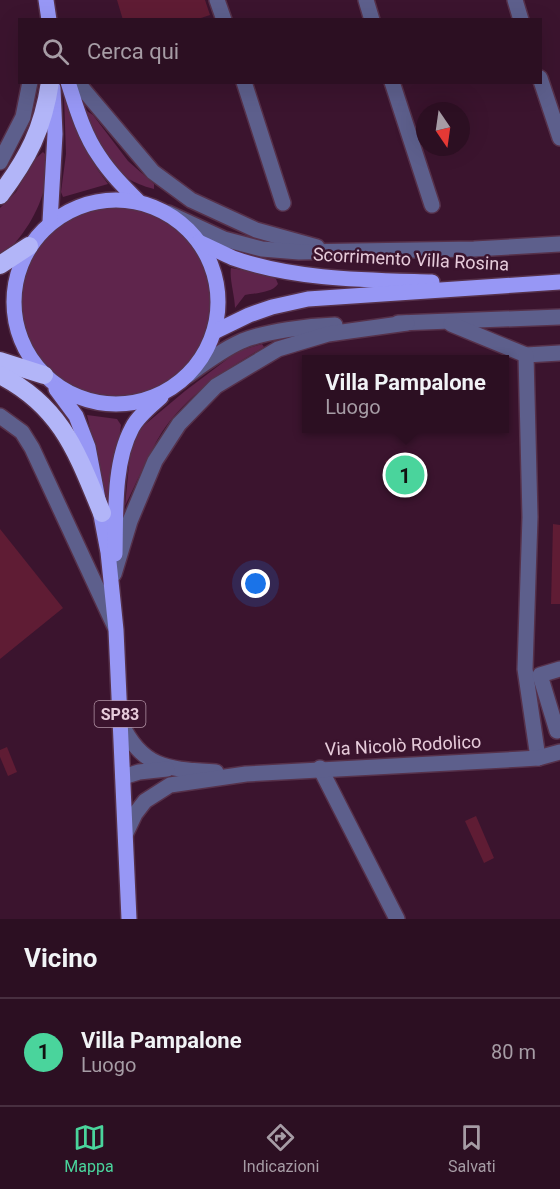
<!DOCTYPE html>
<html lang="it">
<head>
<meta charset="utf-8">
<style>
	body { margin:0; font-family:Roboto,sans-serif; background:#381d2f; color:#f1f3f6 }
	.compass { position:absolute; left:416px; top:102px; width:54px; height:54px; border-radius:50%; background:#2c0f22; box-shadow:0 6px 24px #0002; rotate:167deg }
	.you { position:absolute; left:256px; top:584px; width:21px; height:21px; margin:-15px; border:4px solid #fff; border-radius:50%; background:#1a73e8; box-shadow:0 0 0 9px #1a73e833 }
	.badge { display:grid; place-items:center; width:39px; height:39px; border-radius:50%; background:#4ad49c; color:#111; font-size:20px; font-weight:700 }
	.pin { position:absolute; translate:-50% -50%; border:3px solid #fff; box-shadow:0 2px 6px #0006 }
	.popup { position:absolute; left:302px; top:355px; width:207px; height:78px; box-sizing:border-box; display:grid; place-content:center; border-radius:0px; background:#2c0f22; filter:drop-shadow(0 2px 4px #0005); font-size:20px; white-space:nowrap; color:#a69ca5 }
	.popup b { font-size:22px; color:#f1f3f6 }
	.popup::after { content:''; position:absolute; left:50%; top:100%; margin-left:-12px; border:12px solid transparent; border-top-color:#2c0f22 }
	.list { margin:0; padding:0; list-style:none }
	h2 { display:flex; justify-content:space-between; align-items:center; height:78px; margin:0; padding:0 24px; font-size:26px }
	h2 small { font-size:20px; font-weight:400; color:#a69ca5 }
	.list li { display:grid; grid-template-columns:39px 1fr auto; gap:18px; align-items:center; box-sizing:border-box; height:108px; padding:0 24px; border-top:2px solid #482f40 }
	.list b { display:block; font-size:22px; white-space:nowrap }
	.list p { margin:0; font-size:20px; white-space:nowrap; color:#a69ca5 }
	.list em { font-size:20px; font-style:normal; color:#a69ca5 }
	.icon { flex:none; width:33px; height:33px; fill:none; stroke:currentColor; stroke-width:2; stroke-linecap:round; stroke-linejoin:round }
	.map { position:relative; flex:none; width:560px; height:919px; overflow:hidden }
	.search { position:absolute; background:#2c0f22; box-shadow:0 6px 24px #0002; left:18px; right:18px; top:18px; height:66px; display:flex; align-items:center; gap:15px; box-sizing:border-box; padding:0 21px; border-radius:0px; color:#a69ca5; font-size:22px }
	.sheet { height:186px; background:#2c0f22 }
	nav { display:flex; justify-content:space-around; align-items:center; box-sizing:border-box; height:84px; border-top:2px solid #482f40; background:#2c0f22; font-size:16px; color:#a69ca5 }
	nav a { display:grid; justify-items:center; gap:3px }
	nav .on { color:#4ad49c }
	.map>svg:first-child { display:block }
	.green { fill:#5f254c }
	.building { fill:#5f1c34 }
	.lines { fill:none; stroke-linecap:round; stroke-linejoin:round }
	.minor-casing { stroke:#56314a; stroke-width:18 }
	.major-casing { stroke:#56314a; stroke-width:18 }
	.highway-casing { stroke:#56314a; stroke-width:21 }
	.minor { stroke:#5d5f8c; stroke-width:15 }
	.major { stroke:#9797f5; stroke-width:15 }
	.highway { stroke:#b2b5f8; stroke-width:18 }
	.labels { text-anchor:middle; dominant-baseline:central; stroke-width:5; stroke-linejoin:round; paint-order:stroke }
	.shield { fill:#3b142e; stroke:#b394a6; stroke-width:1.5 }
	.shield-label { font-size:16px; font-weight:bold; fill:#e6cbda }
	.street-label { font-size:18px; fill:#e6cbda; stroke:#3b142e }
</style>
</head>
<body>
<div class="map">
<svg width="560" height="919" viewBox="0 0 560 919">
	<rect width="100%" height="100%" fill="#3b142e"/>
	<g class="green">
		<polygon points="64,96 82,140 97,169 108,184 63,197 61,192 66,154"/>
		<path d="M87,111L93,115L128,161L154,184V189C109,177 106,155 87,116Z"/>
		<path d="M43,152L47,156C47,166 47,176 45,185C39,213 21,240 0,258V208L16,192L33,161Z"/>
		<circle cx="115" cy="302" r="95"/>
		<path d="M231,268L269,275L276,279L278,284C272,293 255,293 245,295L235,308C235,297 229,278 231,268Z"/>
		<path d="M262,344L264,347C226,369 187,395 162,432C148,455 137,482 125,506L131,444L142,427L185,391L238,351Z"/>
		<polygon points="87,415 117,419 121,425 112,489 107,501"/>
	</g>
	<g class="building">
		<polygon points="117,0 205,0 210,15 195,20 123,20"/>
		<polygon points="407,452 425,489 402,497 385,461"/>
		<polygon points="553,524 560,525 560,604 551,604"/>
		<polygon points="0,529 63,608 0,659"/>
		<polygon points="7,747 17,772 8,776 0,757 0,750"/>
		<polygon points="476,816 494,858 484,863 465,821"/>
	</g>
	<g class="lines">
		<g class="minor-casing">
			<g id="minor">
				<polyline points="217,0 224,20"/>
				<polyline points="366,0 372,20"/>
				<polyline points="515,0 521,20"/>
				<polyline points="540,78 560,138"/>
				<polyline points="77,82 153,172 191,200 256,230 317,247"/>
				<polyline points="244,82 283,203"/>
				<polyline points="392,82 432,205"/>
				<polyline points="0,162 23,117 30,82"/>
				<polyline points="168,213 224,239 262,249 299,252 474,249 560,244"/>
				<polyline points="398,323 560,317"/>
				<polyline points="451,324 526,355 560,353"/>
				<polyline points="526,355 530,517 525,669 538,758"/>
				<path d="M187,376C205,363 222,350 242,341C267,331 308,326 335,325"/>
				<polyline points="0,416 22,432 32,448 115,627"/>
				<polyline points="114,574 130,521 155,461 179,424 216,386 278,349 328,334 407,323"/>
				<polyline points="560,669 540,675 557,731 560,730"/>
				<path d="M121,723C143,770 170,769 216,772"/>
				<polyline points="320,768 397,919"/>
				<polyline points="123,777 139,772 167,769"/>
				<polyline points="126,833 135,814 145,801 170,785 246,774 522,759 538,758 560,752"/>
			</g>
		</g>
		<g class="major-casing">
			<g id="major">
				<polyline points="46,0 49,20"/>
				<path d="M68,82C76,107 84,135 99,156C110,173 124,187 139,202"/>
				<circle cx="116" cy="302" r="102"/>
				<polyline points="50,222 55,134 53,88"/>
				<path d="M199,242C210,247 222,253 233,258C295,280 367,280 432,282"/>
				<polyline points="214,332 249,315 272,307 308,299 560,282"/>
				<polyline points="56,389 76,416 88,447 108,552 116,630 129,919"/>
				<path d="M115,554C116,515 113,463 132,428C138,416 151,406 161,397"/>
			</g>
		</g>
		<g class="highway-casing">
			<g id="highway">
				<path d="M0,195C28,158 43,129 50,82"/>
				<polyline points="0,265 29,246"/>
				<polyline points="0,361 44,375"/>
				<path d="M0,375C62,407 77,453 102,513"/>
			</g>
		</g>
		<use href="#minor" class="minor"/>
		<use href="#major" class="major"/>
		<use href="#highway" class="highway"/>
	</g>
	<g class="labels">
		<rect class="shield" x="94.5" y="701" width="51" height="26" rx="4.5"/>
		<g class="shield-label">
			<text x="120" y="714">SP83</text>
		</g>
		<g class="street-label">
			<text transform="translate(411 259) rotate(3)">Scorrimento Villa Rosina</text>
			<text transform="translate(403 745) rotate(-3)">Via Nicolò Rodolico</text>
		</g>
	</g>
</svg>
<svg class="compass" viewBox="-18 -18 36 36"><path d="M0-13l5 13h-10z" fill="#e53935"/><path d="M0 13l5-13h-10z" fill="#a69ca5"/></svg>
<div class="you"></div>
<div class="pin badge" style="left:405px;top:475px">1</div>
<div class="popup"><b>Villa Pampalone</b>Luogo</div>
<div class="search"><svg class="icon" aria-label="search" viewBox="0 0 24 24"><circle cx="10" cy="10" r="6"/><path d="M15 15l6 6"/></svg>Cerca qui</div>
</div>
<section class="sheet">
<h2>Vicino<small></small></h2>
<ul class="list">
<li><span class="badge">1</span><div><b>Villa Pampalone</b><p>Luogo</p></div><em>80 m</em></li>
</ul>
</section>
<nav>
<a class="on"><svg class="icon" aria-label="map" viewBox="0 0 24 24"><path d="M3 6l6-2 6 2 6-2v14l-6 2-6-2-6 2zM9 4v14M15 6v14"/></svg>Mappa</a>
<a><svg class="icon" aria-label="directions" viewBox="0 0 24 24"><path d="M12 3l9 9-9 9-9-9zM9 14v-3h6M13 9l2 2-2 2"/></svg>Indicazioni</a>
<a><svg class="icon" aria-label="saved" viewBox="0 0 24 24"><path d="M7 4h10v16l-5-4-5 4z"/></svg>Salvati</a>
</nav>
</body>
</html>
